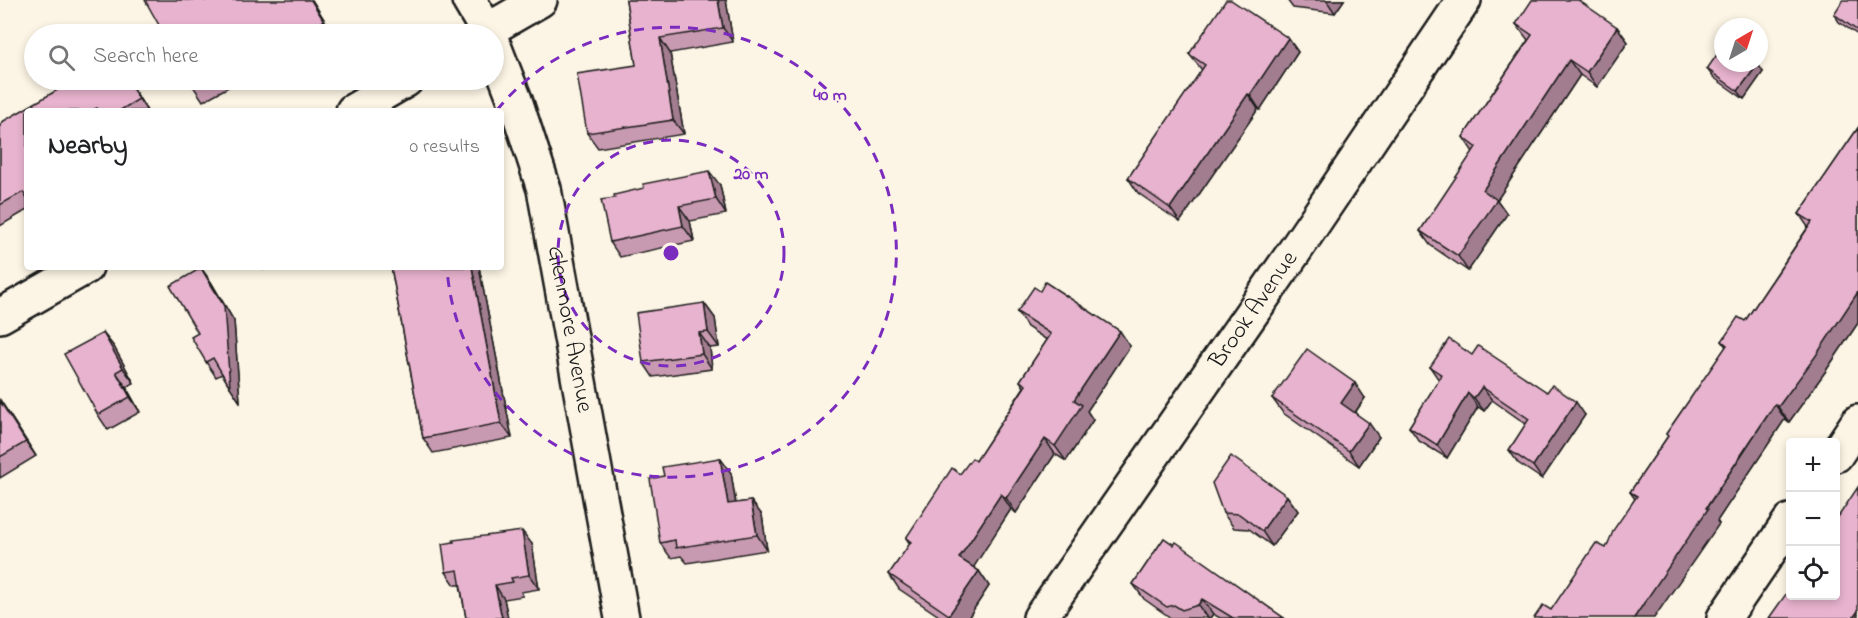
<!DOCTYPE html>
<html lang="en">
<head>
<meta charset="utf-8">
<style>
	body { margin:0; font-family:"Indie Flower",sans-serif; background:#f6f6f6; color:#202124 }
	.controls { position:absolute; right:18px; bottom:18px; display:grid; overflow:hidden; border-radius:6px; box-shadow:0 3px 9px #0003 }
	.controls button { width:54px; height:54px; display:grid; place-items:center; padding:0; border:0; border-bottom:2px solid #e0e0e0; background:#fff; color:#202124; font:30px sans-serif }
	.compass { position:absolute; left:1714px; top:18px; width:54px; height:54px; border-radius:50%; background:#fff; box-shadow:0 3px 9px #0003; rotate:39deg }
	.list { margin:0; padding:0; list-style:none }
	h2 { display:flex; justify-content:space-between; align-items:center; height:78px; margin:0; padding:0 24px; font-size:26px }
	h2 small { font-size:20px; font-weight:400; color:#757577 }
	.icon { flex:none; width:33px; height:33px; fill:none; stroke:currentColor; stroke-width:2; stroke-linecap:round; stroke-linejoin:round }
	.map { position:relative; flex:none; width:1858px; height:618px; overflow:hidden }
	.search { position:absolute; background:#fff; box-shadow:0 3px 9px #0003; left:24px; top:24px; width:480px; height:66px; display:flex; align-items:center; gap:15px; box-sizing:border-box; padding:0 21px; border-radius:33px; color:#757577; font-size:22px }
	.panel { position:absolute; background:#fff; box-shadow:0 3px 9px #0003; left:24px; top:108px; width:480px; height:162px; border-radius:6px }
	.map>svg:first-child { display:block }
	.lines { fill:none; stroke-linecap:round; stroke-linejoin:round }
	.minor-casing { stroke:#1c1c1c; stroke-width:38 }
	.tertiary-casing { stroke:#1c1c1c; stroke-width:38 }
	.minor { stroke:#fcf5e5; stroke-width:33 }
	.tertiary { stroke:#fcf5e5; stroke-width:33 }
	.wall { fill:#c89ab1; stroke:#1c1c1c; stroke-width:1.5 }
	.shaded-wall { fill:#a27d90; stroke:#1c1c1c; stroke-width:1.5 }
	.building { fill:#e8b3ce; stroke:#1c1c1c; stroke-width:1.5 }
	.ring { fill:none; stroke:#7b2cbf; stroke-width:3; stroke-dasharray:10 8 }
	.labels { text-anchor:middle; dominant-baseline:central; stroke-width:4.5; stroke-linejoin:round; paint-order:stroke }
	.street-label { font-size:24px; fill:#1c1c1c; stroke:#fcf5e5 }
	.centre { fill:#7b2cbf; stroke:#fcf5e5; stroke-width:3 }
	.ring-label { font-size:18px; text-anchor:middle; font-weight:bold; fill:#7b2cbf; stroke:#fcf5e5; stroke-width:4.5; stroke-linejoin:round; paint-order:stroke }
</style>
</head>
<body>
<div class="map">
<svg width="1858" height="618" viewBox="0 0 1858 618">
	<rect width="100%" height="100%" fill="#fcf5e5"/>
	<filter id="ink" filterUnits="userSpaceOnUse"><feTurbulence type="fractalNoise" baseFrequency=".0167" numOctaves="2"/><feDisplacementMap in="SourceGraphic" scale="12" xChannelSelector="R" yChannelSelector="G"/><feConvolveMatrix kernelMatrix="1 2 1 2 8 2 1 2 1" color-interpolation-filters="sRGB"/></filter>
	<g filter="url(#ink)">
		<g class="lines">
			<g class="minor-casing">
				<g id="minor">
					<polyline points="481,34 540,0"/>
					<polyline points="353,111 406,80"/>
					<polyline points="0,316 86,267"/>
					<polyline points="1836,455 1858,422"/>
					<path id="s1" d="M1040,618L1294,252L1464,0"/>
					<polyline points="1724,618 1790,521"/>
				</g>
			</g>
			<g class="tertiary-casing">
				<g id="tertiary">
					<polyline points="469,0 489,34"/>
					<path id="s2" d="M494,46L515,100L544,189L622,618"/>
				</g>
			</g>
			<use href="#minor" class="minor"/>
			<use href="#tertiary" class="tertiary"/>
		</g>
		<g class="wall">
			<polygon points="312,0 333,34 164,34"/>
			<polygon points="626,0 726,0 733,42 670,53 684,134 598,148 587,133 636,65"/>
			<polygon points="1287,0 1344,0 1335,13 1293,8"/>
			<polygon points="1858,0 1858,35 1839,22 1834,14"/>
			<polygon points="1516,24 1617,27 1628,42 1597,87 1580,75 1497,200 1507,214 1468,271 1430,245 1420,231 1473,152 1463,137 1528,40"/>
			<polygon points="1288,38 1298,52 1260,110 1258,109 1180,222 1138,193 1128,178 1202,70 1189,54"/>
			<polygon points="1707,69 1763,72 1744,99 1713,77"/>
			<polygon points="72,80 128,80 147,111 27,111 27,210 0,226 0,125 73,81"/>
			<polygon points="189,80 241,80 203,101"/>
			<polygon points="1858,128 1858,323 1825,372 1789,422 1785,419 1717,521 1719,524 1551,610 1606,548 1635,499 1630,492 1668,436 1666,434 1726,347 1722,341 1745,321 1808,227 1799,214"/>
			<polygon points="720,185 726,214 690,221 694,241 620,257 610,242"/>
			<polygon points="261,267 268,267 263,270"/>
			<polygon points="391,267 479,267 512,438 433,453 423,438"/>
			<polygon points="201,268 211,282 234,321 240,402 222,374 216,377 206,362 198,333"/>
			<polygon points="704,303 715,318 719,347 710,348 712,369 653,377 643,362"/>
			<polygon points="1017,312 1130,346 1087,411 1093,420 1066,461 1055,454 1016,513 1011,509 973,567 979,571 989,586 968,618 942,618 899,589 889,574 910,544 906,538 960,474 976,461 1024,387 1020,381 1047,340 1027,327"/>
			<polygon points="103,333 114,347 134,383 126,387 140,412 108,430 98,415"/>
			<polygon points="1472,355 1547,392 1585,415 1542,479 1518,463 1509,450 1526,424 1492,400 1484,411 1478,407 1447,458 1419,441 1409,427 1439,380 1430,367"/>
			<polygon points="1272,398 1365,398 1355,413 1379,437 1359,466 1283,413"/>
			<polygon points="0,400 36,456 0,478"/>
			<polygon points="720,458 731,473 736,503 751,501 762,515 767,550 687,563 681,556 671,558 660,543 664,476"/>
			<polygon points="1287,496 1298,511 1272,546 1249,529 1234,528 1223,513"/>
			<polygon points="1164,538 1284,618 1220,618 1213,614 1210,618 1171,618 1144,599 1133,584"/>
			<polygon points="454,542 532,544 539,589 521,592 523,596 504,599 508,618 466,618 460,585 455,585 446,572"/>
		</g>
		<g class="shaded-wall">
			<polygon points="311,0 312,0 333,34 324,21"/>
			<polygon points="718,0 726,0 733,42 723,28"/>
			<polygon points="1326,0 1344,0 1335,13"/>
			<polygon points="1617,27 1628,42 1597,87 1587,72"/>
			<polygon points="660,38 670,53 684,134 673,120"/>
			<polygon points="1288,38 1298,52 1260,110 1250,95"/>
			<polygon points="1569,60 1580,75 1497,200 1507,214 1468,271 1458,256 1483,190"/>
			<polygon points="1758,64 1763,72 1744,99 1738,91"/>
			<polygon points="127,80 128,80 147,111 139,99"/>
			<polygon points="1248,94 1258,109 1180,222 1170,208"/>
			<polygon points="709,171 720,185 726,214 716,199"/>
			<polygon points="679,206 690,221 694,241 683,226"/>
			<polygon points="472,267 479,267 512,438 501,423"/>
			<polygon points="201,268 211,282 234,321 240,402 230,387"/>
			<polygon points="1858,292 1858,323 1825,372 1789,422 1778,407"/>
			<polygon points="704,303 715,318 719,347 708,332"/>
			<polygon points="1120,331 1130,346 1087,411 1093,420 1066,461 1055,446 1074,400"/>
			<polygon points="103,333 114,347 134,383 123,368"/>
			<polygon points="699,333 710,348 712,369 702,354"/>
			<polygon points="116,372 126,387 140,412 130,397"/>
			<polygon points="1355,383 1365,398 1351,418 1341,403"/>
			<polygon points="1482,387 1492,400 1484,411 1474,398"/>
			<polygon points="1468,393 1478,407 1447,458 1437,445"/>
			<polygon points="0,400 36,456 26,442"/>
			<polygon points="1576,402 1585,415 1542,479 1533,466"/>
			<polygon points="1775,404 1785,419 1717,521 1719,524 1654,618 1634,618"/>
			<polygon points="1369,423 1379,437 1359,466 1349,451"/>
			<polygon points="1045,439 1055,454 1016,513 1006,498"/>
			<polygon points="720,458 731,473 738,519 728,504"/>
			<polygon points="1001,494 1011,509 970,573 959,558"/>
			<polygon points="1287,496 1298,511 1272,546 1262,531"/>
			<polygon points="751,501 762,515 767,550 757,535"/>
			<polygon points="522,531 532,544 539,589 529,575"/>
			<polygon points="979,571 989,586 968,618 951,618 949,615"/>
			<polygon points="495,585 504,599 508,618 502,618"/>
			<polygon points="1202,599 1213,614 1210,618 1207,618 1198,605"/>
			<polygon points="1858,611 1858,618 1853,618"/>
		</g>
		<g class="building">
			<polygon points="145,0 204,0 205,1 206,0 311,0 324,21 302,34 164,34"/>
			<polygon points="626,0 718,0 723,28 660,38 673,120 587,133 577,74 636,65"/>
			<polygon points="1226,0 1231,0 1288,38 1250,95 1248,94 1170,208 1128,178 1205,65 1189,54"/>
			<polygon points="1532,0 1578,0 1617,27 1587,72 1569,60 1483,190 1497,200 1458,256 1420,231 1476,147 1463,137 1532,35 1516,24"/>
			<polygon points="1843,0 1858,0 1858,31 1834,14"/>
			<polygon points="1723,46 1723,63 1756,63 1758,64 1738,91 1707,69"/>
			<polygon points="72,80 127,80 139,99 119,111 99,111 97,108 90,111 27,111 27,199 23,192 0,205 0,125 3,123 2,122 73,81"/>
			<polygon points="189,80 204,80 193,86"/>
			<polygon points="1858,128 1858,292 1815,357 1778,407 1775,404 1706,508 1708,509 1634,618 1534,618 1543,605 1551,610 1596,543 1606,548 1614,529 1637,496 1630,492 1668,436 1666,434 1727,345 1722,341 1738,317 1745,321 1812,222 1799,214"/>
			<polygon points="709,171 716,199 679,206 683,226 610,242 601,200 615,198 614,195 644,188 643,184"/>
			<polygon points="391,267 472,267 501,423 423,438"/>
			<polygon points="201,268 224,306 230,387 213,358 206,362 191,337 198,333 170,286"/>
			<polygon points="1045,282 1120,331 1074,400 1082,405 1055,446 1045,439 1006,498 1001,494 959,558 979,571 949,615 889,574 911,542 906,538 952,468 960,474 972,458 976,461 1026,385 1020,381 1051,334 1017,312 1034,287 1040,291"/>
			<polygon points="704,303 708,332 699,333 702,354 643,362 636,313"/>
			<polygon points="103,333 123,368 116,372 130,397 98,415 64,354"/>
			<polygon points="1449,339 1472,355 1478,346 1547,392 1552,385 1576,402 1533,466 1509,450 1529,419 1482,387 1474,398 1468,393 1437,445 1409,427 1442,375 1430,367"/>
			<polygon points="1307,349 1355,383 1341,403 1369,423 1349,451 1272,398"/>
			<polygon points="0,401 26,442 0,457"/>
			<polygon points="1231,456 1287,496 1262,531 1239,514 1223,513 1212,483"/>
			<polygon points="720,458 728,504 751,501 757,535 676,548 675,540 660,543 650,479 664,476 662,467"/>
			<polygon points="1858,487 1858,611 1853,618 1769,618 1791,587 1791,596 1836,596 1836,520"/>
			<polygon points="522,531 529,575 511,578 513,582 495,585 502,618 466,618 458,570 446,572 442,544 454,542 453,540"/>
			<polygon points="1164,538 1174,545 1176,542 1284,618 1233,618 1202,599 1198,605 1182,610 1174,605 1167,607 1133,584"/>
		</g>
	</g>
	<g class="ring">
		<circle cx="671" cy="253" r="113"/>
		<path d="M497 110A225 225 0 1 1 447 269"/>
	</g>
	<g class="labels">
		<g class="street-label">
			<text stroke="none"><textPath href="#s1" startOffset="375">Brook Avenue</textPath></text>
			<text stroke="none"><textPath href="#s2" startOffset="294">Glenmore Avenue</textPath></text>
		</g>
	</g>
	<circle cx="671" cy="253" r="9" class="centre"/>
	<g class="ring-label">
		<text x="830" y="100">40 m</text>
		<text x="751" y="179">20 m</text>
	</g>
</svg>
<div class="controls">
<button>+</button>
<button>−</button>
<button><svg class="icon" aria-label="locate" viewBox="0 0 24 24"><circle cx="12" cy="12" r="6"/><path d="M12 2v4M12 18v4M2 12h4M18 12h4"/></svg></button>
</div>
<svg class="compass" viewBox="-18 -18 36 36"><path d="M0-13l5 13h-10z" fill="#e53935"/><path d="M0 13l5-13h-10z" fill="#757577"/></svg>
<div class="search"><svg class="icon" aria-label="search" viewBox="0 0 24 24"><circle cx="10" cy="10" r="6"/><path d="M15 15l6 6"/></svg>Search here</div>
<section class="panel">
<h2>Nearby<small>0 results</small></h2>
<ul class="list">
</ul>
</section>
</div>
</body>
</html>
